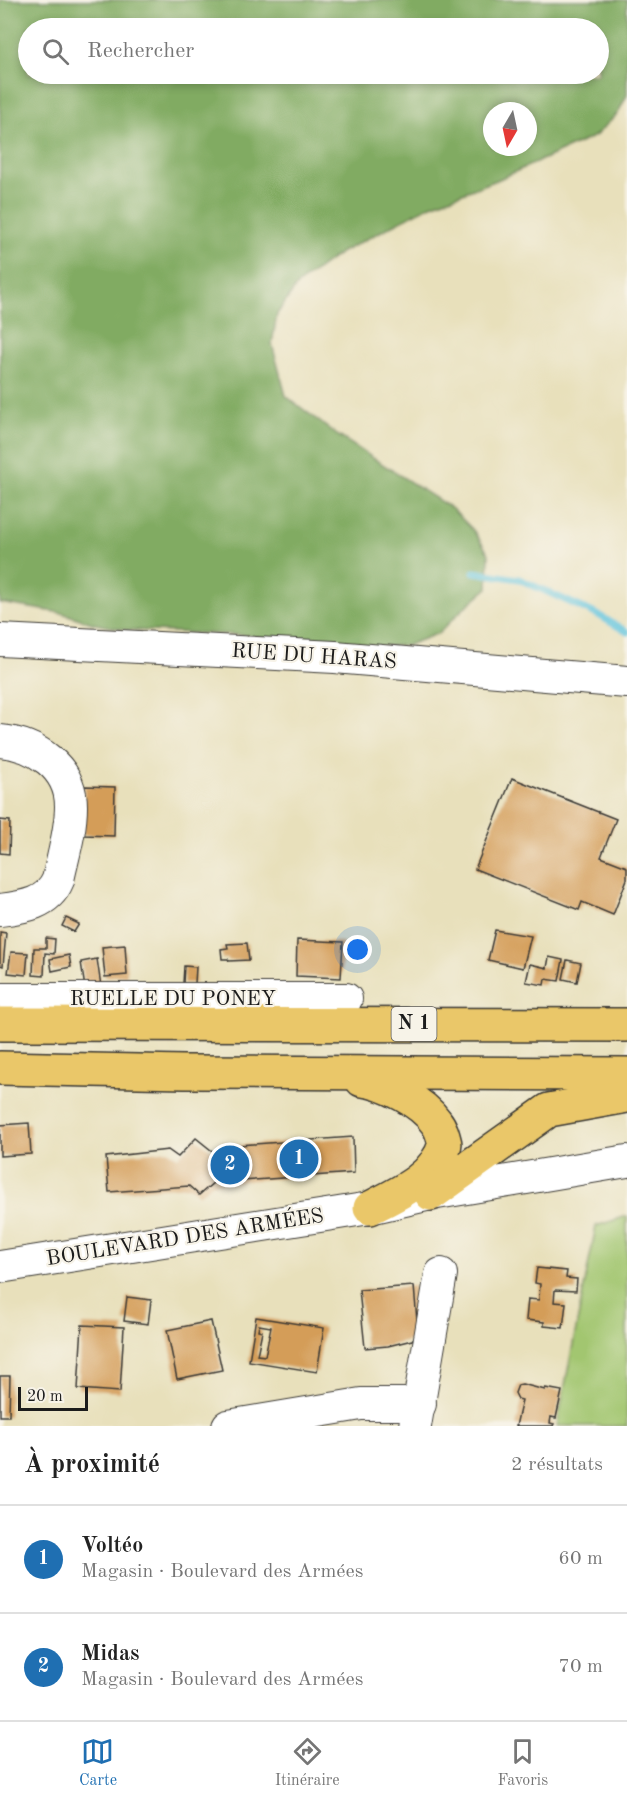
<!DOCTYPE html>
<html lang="fr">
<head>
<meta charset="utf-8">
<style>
	body { margin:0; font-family:"Old Standard TT",serif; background:#f6f6f6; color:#222 }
	.compass { position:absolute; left:483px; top:102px; width:54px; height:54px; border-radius:50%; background:#fff; box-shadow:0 3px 9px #0003; rotate:189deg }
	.scale { position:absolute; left:18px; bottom:15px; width:70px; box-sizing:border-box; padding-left:6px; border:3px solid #1c1c1c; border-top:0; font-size:16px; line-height:21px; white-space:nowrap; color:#1c1c1c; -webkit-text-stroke:4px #f7f3e8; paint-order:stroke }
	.you { position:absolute; left:358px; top:950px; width:21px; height:21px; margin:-15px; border:4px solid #fff; border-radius:50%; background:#1a73e8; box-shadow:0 0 0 9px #1a73e833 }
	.badge { display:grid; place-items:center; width:39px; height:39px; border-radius:50%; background:#1f6fb2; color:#fff; font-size:20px; font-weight:700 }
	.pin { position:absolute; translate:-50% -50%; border:3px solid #fff; box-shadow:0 2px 6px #0006 }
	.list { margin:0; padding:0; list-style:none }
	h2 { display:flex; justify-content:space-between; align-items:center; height:78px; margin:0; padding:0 24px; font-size:26px }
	h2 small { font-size:20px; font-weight:400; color:#767676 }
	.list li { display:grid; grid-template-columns:39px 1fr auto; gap:18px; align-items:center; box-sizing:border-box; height:108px; padding:0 24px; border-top:2px solid #e0e0e0 }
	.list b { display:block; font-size:22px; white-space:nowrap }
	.list p { margin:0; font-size:20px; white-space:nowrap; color:#767676 }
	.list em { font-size:20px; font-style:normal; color:#767676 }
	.icon { flex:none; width:33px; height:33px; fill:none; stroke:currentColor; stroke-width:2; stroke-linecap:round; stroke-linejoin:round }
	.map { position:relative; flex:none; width:627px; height:1426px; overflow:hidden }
	.search { position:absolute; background:#fff; box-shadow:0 3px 9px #0003; left:18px; right:18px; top:18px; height:66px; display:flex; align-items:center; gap:15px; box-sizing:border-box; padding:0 21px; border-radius:33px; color:#767676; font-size:22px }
	.sheet { height:294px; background:#fff }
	nav { display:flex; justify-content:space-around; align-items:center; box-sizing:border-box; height:84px; border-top:2px solid #e0e0e0; background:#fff; font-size:16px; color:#767676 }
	nav a { display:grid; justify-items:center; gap:3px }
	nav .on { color:#1f6fb2 }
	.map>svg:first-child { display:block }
	.green { fill:#a2c670; stroke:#5f7146; stroke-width:1.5 }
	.forest { fill:#81ab62; stroke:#4e643f; stroke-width:1.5; fill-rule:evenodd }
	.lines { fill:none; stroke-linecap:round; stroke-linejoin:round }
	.stream { stroke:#60c4dd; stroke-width:7 }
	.building { fill:#d49d59; fill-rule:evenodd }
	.minor-casing { stroke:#3b3934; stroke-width:34 }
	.highway-casing { stroke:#3b3934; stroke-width:36 }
	.minor { stroke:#fff; stroke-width:32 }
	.highway { stroke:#eac769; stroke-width:33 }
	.labels { text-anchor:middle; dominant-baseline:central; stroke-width:4.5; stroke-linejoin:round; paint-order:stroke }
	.shield { fill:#f7f3e8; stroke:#5e5c59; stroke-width:1.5 }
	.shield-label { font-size:20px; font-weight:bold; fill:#1c1c1c }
	.street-label { font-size:21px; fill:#1c1c1c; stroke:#f7f3e8 }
</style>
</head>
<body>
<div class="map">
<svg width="627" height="1426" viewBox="0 0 627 1426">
	<rect width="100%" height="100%" fill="#f7f3e8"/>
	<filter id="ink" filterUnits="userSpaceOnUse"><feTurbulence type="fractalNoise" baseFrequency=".0167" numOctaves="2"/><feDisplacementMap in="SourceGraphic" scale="12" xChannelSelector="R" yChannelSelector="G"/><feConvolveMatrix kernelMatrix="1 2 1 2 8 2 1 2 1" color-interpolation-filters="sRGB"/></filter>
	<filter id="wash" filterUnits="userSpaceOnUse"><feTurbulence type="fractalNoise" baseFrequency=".008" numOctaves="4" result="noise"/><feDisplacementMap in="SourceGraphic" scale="24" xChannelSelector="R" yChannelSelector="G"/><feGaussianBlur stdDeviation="1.35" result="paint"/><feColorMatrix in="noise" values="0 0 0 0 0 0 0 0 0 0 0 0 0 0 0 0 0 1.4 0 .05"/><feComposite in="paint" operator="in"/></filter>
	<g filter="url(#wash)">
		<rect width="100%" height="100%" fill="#e8e0bb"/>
		<polygon class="green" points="627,1216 627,1426 557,1426 596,1226"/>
		<path class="forest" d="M0,0H627V95L618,113L595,136L497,180L431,205L340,253L298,284L277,314L272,344L286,396L337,435L451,508L473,530L489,554L488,588L464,608L439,633L408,645L371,647L338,646L243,635L128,630L95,624L62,613L0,603ZM28,28H598V74H28ZM492,111H528V147H492Z"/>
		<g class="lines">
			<polyline class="stream" points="474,572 519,579 600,616 627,632"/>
		</g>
		<g id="blocks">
			<g class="building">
				<polygon points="512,778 616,819 601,857 627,867 627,879 613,915 582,902 579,910 475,869"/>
				<polygon points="84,786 115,787 114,836 83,835"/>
				<polygon points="0,820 10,821 9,854 0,853"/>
				<polygon points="66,918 79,924 74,932 62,926"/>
				<polygon points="495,930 531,936 523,968 488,960"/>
				<polygon points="0,932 6,933 3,966 0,965"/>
				<polygon points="46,938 55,939 54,954 45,953 44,976 33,975 34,948 46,948"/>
				<polygon points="297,940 343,942 341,978 296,976"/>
				<polygon points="247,943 249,960 229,961 228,959 222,959 221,949 228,948 227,944"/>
				<polygon points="125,945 127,975 105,977 102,947"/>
				<polygon points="11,952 28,953 26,975 8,973"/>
				<polygon points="69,955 71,967 52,971 50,959"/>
				<polygon points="549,957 563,960 559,981 545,979 544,985 526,982 530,964 547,968"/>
				<polygon points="97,959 101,986 85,988 81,962"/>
				<polygon points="567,960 581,963 577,982 563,979"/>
				<polygon points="184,966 196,967 195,983 183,983"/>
				<polygon points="29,1123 31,1154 0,1156 0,1125"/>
				<polygon points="353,1137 354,1173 213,1183 199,1195 189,1186 109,1192 106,1157 168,1150 178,1157 196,1138 216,1154 225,1146"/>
				<polygon points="537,1268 567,1271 566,1278 577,1279 576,1291 555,1290 554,1302 566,1303 563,1328 544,1326 544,1322 526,1320 528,1299 539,1300 540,1284 535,1283"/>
				<polygon points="414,1286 418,1333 412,1340 388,1346 365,1348 359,1290"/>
				<polygon points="127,1297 151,1300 148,1324 124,1321"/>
				<path d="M256,1317L324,1328L317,1372L249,1361ZM259,1325L271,1327L265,1356L257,1355L262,1331L258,1330Z"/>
				<polygon points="211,1321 222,1370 177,1379 167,1330"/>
				<polygon points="82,1325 124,1327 120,1392 78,1389"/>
				<polygon points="0,1376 10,1376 9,1416 0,1416"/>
				<polygon points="522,1384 545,1390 545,1388 562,1391 556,1418 551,1417 550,1423 554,1424 553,1426 516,1426 522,1400 518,1399 515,1393 518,1385"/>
			</g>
		</g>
	</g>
	<g filter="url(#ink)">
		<use href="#blocks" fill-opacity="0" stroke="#3b3934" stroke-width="1.5"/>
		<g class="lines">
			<g class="minor-casing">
				<g id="minor">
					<polyline points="0,640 335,657 627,682"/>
					<path d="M0,741C35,744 71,767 71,806C71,831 63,856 58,880C48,904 24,907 0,910"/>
					<polyline points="0,999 346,999"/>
					<polyline points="0,1267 370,1208 431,1194 627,1161"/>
					<polyline points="228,1426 361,1404 420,1404"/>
					<polyline points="415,1426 441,1274"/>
				</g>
			</g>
			<g class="highway-casing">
				<g id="highway">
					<polyline points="0,1024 627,1025"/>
					<polyline points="0,1068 184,1072 627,1074"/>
					<path d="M362,1080C386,1083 422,1102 436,1122C441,1128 443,1136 445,1144C435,1178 399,1193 370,1208"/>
					<polyline points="431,1194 549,1110 627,1096"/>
				</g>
			</g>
			<use href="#minor" class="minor"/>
			<use href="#highway" class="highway"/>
		</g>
	</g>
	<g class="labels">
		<rect class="shield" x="391.5" y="1007" width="45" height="34" rx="4.5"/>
		<g class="shield-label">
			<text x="414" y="1024">N 1</text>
		</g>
		<g class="street-label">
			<text transform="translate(314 657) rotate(4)">RUE DU HARAS</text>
			<text x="173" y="999">RUELLE DU PONEY</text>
			<text transform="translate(185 1238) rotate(-9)">BOULEVARD DES ARMÉES</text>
		</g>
	</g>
</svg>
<svg class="compass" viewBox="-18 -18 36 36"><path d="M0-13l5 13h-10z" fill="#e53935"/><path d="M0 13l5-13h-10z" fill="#767676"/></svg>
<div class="scale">20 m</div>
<div class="you"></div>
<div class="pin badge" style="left:299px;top:1159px">1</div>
<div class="pin badge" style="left:230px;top:1165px">2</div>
<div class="search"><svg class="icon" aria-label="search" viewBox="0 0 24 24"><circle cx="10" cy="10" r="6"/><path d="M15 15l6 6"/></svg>Rechercher</div>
</div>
<section class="sheet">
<h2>À proximité<small>2 résultats</small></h2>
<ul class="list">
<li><span class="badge">1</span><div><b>Voltéo</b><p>Magasin · Boulevard des Armées</p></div><em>60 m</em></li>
<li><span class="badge">2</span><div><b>Midas</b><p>Magasin · Boulevard des Armées</p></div><em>70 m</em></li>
</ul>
</section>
<nav>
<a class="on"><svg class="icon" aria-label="map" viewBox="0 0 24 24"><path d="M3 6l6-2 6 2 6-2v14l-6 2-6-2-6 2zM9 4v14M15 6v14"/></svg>Carte</a>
<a><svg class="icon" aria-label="directions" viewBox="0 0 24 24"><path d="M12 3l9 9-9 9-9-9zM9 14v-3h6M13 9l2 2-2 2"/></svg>Itinéraire</a>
<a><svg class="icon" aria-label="saved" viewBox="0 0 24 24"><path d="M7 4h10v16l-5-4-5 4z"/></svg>Favoris</a>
</nav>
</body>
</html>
